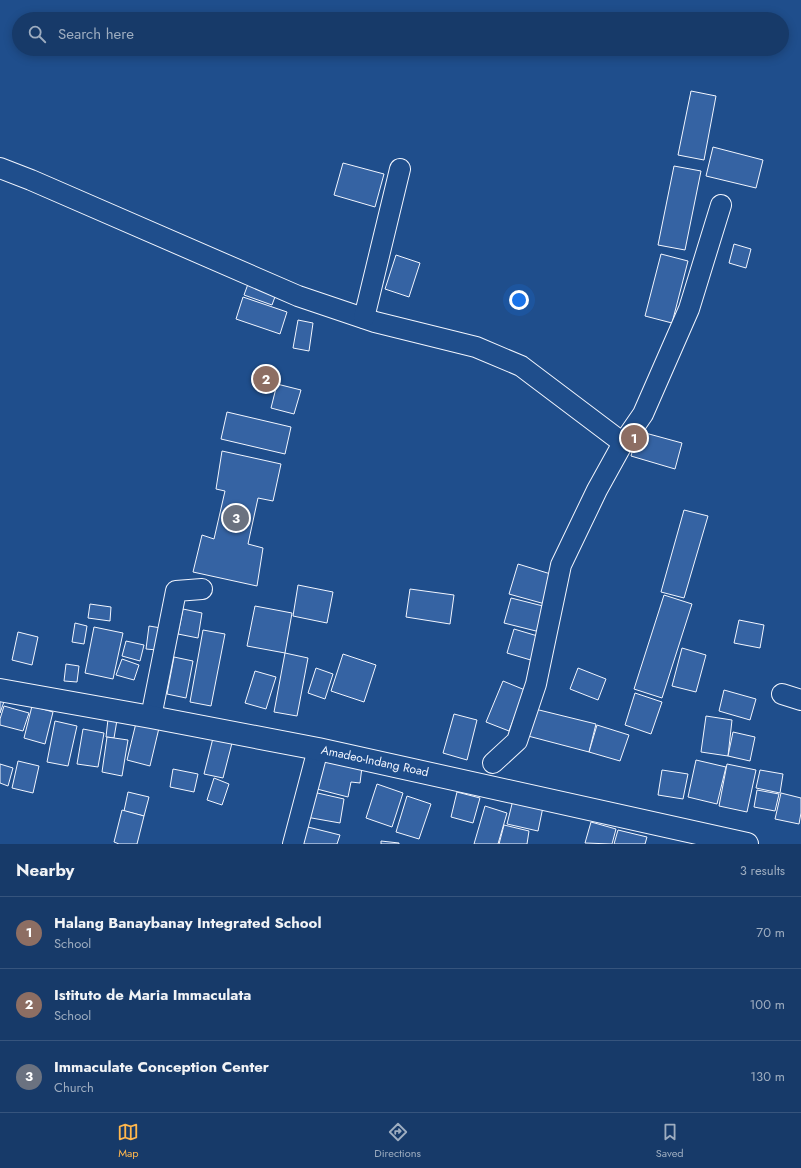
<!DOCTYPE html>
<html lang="en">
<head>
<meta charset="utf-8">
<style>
	body { margin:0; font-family:Jost,sans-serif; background:#244571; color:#f1f3f6 }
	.you { position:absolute; left:519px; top:300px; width:14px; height:14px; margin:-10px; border:3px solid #fff; border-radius:50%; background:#1a73e8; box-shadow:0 0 0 6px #1a73e833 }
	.badge { display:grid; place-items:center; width:26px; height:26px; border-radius:50%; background:#ffb74d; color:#fff; font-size:13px; font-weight:700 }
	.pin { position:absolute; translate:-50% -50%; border:2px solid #fff; box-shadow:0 1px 4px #0006 }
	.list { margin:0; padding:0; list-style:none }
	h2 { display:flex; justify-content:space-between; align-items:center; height:52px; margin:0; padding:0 16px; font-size:17px }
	h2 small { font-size:13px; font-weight:400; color:#9eadc0 }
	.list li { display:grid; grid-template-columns:26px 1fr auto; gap:12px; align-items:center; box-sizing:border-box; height:72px; padding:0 16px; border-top:1px solid #36547d }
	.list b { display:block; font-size:15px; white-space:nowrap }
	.list p { margin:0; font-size:13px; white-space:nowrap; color:#9eadc0 }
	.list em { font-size:13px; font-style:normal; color:#9eadc0 }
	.icon { flex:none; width:22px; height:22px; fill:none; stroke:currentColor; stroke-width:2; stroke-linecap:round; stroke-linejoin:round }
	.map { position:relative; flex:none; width:801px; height:844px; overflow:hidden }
	.search { position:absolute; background:#173a69; box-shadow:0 2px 10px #0003; left:12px; right:12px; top:12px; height:44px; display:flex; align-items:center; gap:10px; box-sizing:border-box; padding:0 14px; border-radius:22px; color:#9eadc0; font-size:15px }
	.sheet { height:268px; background:#173a69 }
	nav { display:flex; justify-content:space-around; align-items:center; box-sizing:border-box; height:56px; border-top:1px solid #36547d; background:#173a69; font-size:11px; color:#9eadc0 }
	nav a { display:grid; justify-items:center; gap:2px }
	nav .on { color:#ffb74d }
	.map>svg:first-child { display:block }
	.building { fill:#3563a3; stroke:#f2f6ff }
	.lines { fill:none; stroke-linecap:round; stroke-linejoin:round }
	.minor-casing { stroke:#f2f6ff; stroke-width:22 }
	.major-casing { stroke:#f2f6ff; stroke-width:24 }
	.minor { stroke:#1f4e8c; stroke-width:20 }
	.major { stroke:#1f4e8c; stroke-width:22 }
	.labels { text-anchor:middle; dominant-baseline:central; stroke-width:3; stroke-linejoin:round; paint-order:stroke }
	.street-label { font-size:12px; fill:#f2f6ff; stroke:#1f4e8c }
</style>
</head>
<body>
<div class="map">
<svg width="801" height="844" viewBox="0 0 801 844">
	<rect width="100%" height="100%" fill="#1f4e8c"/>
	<g class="building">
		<polygon points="691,91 716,96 704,160 678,155"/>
		<polygon points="713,147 763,160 756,188 706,176"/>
		<polygon points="343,163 384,174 375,207 334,195"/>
		<polygon points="674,166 701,171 685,250 658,245"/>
		<polygon points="734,244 751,249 746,268 729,263"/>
		<polygon points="661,254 688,261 672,323 645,316"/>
		<polygon points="396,255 420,263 409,297 385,289"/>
		<polygon points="248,284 276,294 272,305 244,295"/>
		<polygon points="243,297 287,312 280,334 236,319"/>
		<polygon points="298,320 313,323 309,351 293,348"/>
		<polygon points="277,384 301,390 294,414 271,408"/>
		<polygon points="227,412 291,427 285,454 221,439"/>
		<polygon points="638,431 682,443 675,469 631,456"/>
		<polygon points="222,451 281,464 273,501 258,498 248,544 263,548 257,586 193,572 202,535 214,539 225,491 216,489"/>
		<polygon points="684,510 708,516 684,598 661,592"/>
		<polygon points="518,564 554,575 545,604 509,594"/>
		<polygon points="298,585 333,592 327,623 293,616"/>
		<polygon points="410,589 454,595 450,624 406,617"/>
		<polygon points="664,595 692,604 662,698 634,689"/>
		<polygon points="511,598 547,607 540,632 504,623"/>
		<polygon points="90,604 111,607 110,621 88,618"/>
		<polygon points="255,606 292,613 285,653 247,646"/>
		<polygon points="183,609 202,613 198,638 178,634"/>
		<polygon points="739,620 764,625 760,648 734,643"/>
		<polygon points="75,623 87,626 84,644 72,642"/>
		<polygon points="149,626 161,628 157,650 146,649"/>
		<polygon points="94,627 123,633 113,679 85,673"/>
		<polygon points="514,629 541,637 534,661 507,653"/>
		<polygon points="203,630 225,634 211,706 190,702"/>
		<polygon points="18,632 38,637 32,665 12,660"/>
		<polygon points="126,641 144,645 140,661 122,656"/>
		<polygon points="682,648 706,655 696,692 672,686"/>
		<polygon points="285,653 308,658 297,716 274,712"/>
		<polygon points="343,654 376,665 364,702 331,691"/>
		<polygon points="174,657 193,661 186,698 167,694"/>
		<polygon points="122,659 139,665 134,680 116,675"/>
		<polygon points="66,664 79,666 77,682 64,681"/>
		<polygon points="316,668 333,674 325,699 308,693"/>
		<polygon points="578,668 606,679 598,700 570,689"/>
		<polygon points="255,671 276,677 266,709 245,703"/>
		<polygon points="503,681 525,690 509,731 486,722"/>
		<polygon points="724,690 756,699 750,720 719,711"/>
		<polygon points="635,693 662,702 651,734 625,725"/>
		<polygon points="0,694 6,696 0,713"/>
		<polygon points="4,706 29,713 23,731 0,725 0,719"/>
		<polygon points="32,706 53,712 45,744 24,738"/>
		<polygon points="535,709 596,724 589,752 528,736"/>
		<polygon points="454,714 477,720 467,760 443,753"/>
		<polygon points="706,716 732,720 728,756 701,752"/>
		<polygon points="108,719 117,720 114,738 106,737"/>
		<polygon points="55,721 77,726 68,766 47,762"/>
		<polygon points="136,723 159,728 150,766 127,760"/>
		<polygon points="597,725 629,735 620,761 589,752"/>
		<polygon points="83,729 104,733 98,767 77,764"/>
		<polygon points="733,732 755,737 750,761 728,756"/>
		<polygon points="107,737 128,740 122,776 102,772"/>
		<polygon points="213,738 232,743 223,778 204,774"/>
		<polygon points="322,758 362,767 360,783 351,782 348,797 313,788"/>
		<polygon points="696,760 726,767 717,804 688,797"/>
		<polygon points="18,761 39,766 33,793 12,788"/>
		<polygon points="0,764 13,768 8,786 0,783"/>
		<polygon points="727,764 756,770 747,812 719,806"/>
		<polygon points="173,769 198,774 194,792 170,787"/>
		<polygon points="662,770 688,774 683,799 658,795"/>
		<polygon points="760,770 783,774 780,793 756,788"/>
		<polygon points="214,778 229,784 222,805 207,800"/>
		<polygon points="377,784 403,793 392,827 366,818"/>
		<polygon points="757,790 779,794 775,811 754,807"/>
		<polygon points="128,792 149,797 144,816 124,811"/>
		<polygon points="313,792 344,799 340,823 306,817"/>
		<polygon points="457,792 480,798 473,823 451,817"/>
		<polygon points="781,793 801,798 801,813 799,824 775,819"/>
		<polygon points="407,796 431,804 419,839 396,832"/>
		<polygon points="513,800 543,807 538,831 507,824"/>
		<polygon points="485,806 507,813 498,844 474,844"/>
		<polygon points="122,810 144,816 137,844 119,844 114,842"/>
		<polygon points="591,822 616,829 612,844 585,843"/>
		<polygon points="504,825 529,831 527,844 499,844"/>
		<polygon points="304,826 340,835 337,844 299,844"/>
		<polygon points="618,830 647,837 645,844 614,844"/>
		<polygon points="381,841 399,843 399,844 381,844"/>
	</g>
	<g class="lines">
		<g class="minor-casing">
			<g id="minor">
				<polyline points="0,168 31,180 298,296 375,322 476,347 521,366 623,443"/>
				<polyline points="364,318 400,169"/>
				<polyline points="782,694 801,700"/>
				<polyline points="151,717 176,591 202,589"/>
				<polyline points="493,763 517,741 536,684 561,565 597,490 623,443 643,414 689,309 721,205"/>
				<polyline points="293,844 318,749"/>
			</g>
		</g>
		<g class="major-casing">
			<polyline id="major" points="0,690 151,717 318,749 747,844"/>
		</g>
		<use href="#minor" class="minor"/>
		<use href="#major" class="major"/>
	</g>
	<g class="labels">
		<g class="street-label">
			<text transform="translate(375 761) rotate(12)">Amadeo-Indang Road</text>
		</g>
	</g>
</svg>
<div class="you"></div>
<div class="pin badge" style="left:634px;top:438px;background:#8d6e63">1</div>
<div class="pin badge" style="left:266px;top:379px;background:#8d6e63">2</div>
<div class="pin badge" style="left:236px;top:518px;background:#6b7280">3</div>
<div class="search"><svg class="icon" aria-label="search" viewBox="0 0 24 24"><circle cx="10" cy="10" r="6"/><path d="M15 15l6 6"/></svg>Search here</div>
</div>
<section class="sheet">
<h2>Nearby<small>3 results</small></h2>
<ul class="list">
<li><span class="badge" style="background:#8d6e63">1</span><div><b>Halang Banaybanay Integrated School</b><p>School</p></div><em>70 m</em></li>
<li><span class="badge" style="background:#8d6e63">2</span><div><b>Istituto de Maria Immaculata</b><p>School</p></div><em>100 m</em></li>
<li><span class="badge" style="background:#6b7280">3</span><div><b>Immaculate Conception Center</b><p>Church</p></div><em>130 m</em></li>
</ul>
</section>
<nav>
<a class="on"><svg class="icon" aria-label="map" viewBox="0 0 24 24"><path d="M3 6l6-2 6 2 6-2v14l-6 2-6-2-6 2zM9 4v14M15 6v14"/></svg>Map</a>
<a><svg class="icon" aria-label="directions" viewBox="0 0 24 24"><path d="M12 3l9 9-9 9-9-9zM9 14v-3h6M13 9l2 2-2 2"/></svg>Directions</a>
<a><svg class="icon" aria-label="saved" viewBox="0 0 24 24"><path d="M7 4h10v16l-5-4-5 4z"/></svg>Saved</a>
</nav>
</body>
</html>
